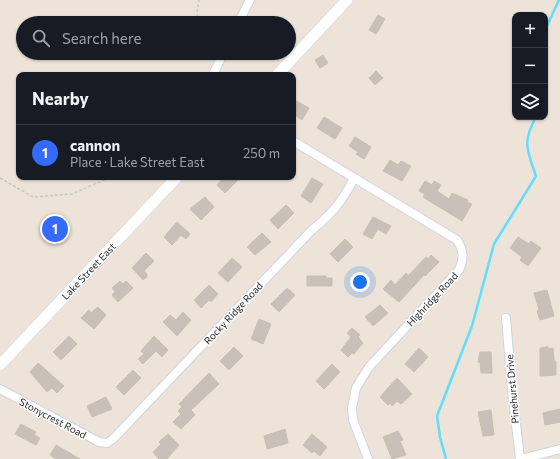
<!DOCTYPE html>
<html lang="en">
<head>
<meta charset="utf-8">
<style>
	body { margin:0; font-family:Commissioner,sans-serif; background:#20242c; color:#f1f3f6 }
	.controls { position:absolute; right:12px; top:12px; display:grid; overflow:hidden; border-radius:8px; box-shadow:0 1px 3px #0004 }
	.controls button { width:36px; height:36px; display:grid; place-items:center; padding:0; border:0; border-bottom:1px solid #363941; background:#171b24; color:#f1f3f6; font:20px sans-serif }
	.you { position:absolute; left:360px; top:282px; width:14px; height:14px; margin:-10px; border:3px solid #fff; border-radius:50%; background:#1a73e8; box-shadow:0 0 0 6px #1a73e833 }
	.badge { display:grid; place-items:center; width:26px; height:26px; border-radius:50%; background:#356aff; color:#fff; font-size:13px; font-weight:700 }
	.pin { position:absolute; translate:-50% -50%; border:2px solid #fff; box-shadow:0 1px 4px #0006 }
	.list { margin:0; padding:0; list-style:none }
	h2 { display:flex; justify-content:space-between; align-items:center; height:52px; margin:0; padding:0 16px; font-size:17px }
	h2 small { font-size:13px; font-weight:400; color:#9ea1a6 }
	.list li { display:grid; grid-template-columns:26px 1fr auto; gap:12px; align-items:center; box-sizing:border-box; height:56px; padding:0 16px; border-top:1px solid #363941 }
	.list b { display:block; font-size:15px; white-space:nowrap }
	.list p { margin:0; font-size:13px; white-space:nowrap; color:#9ea1a6 }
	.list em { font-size:13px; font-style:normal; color:#9ea1a6 }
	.icon { flex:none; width:22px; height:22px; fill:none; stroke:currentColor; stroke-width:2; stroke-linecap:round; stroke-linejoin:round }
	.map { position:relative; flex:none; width:560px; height:459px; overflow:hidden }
	.search { position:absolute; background:#171b24; box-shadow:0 1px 3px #0004; left:16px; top:16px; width:280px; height:44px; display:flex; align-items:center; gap:10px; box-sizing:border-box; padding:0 14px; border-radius:22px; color:#9ea1a6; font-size:15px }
	.panel { position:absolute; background:#171b24; box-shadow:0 1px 3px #0004; left:16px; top:72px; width:280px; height:108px; border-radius:8px }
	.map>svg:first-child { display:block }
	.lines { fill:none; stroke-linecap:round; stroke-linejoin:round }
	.stream { stroke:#60defb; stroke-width:2.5 }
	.building { fill:#c8c0b9; stroke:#c9bfb3 }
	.service-casing { stroke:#ced4e4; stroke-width:5.5 }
	.minor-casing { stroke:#ced4e4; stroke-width:10 }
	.secondary-casing { stroke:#ced4e4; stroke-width:12 }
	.path { stroke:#c7c7c7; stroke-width:1.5; stroke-dasharray:3 2; stroke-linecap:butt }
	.service { stroke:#fff; stroke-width:4 }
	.minor { stroke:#fff; stroke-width:8 }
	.secondary { stroke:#fff; stroke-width:11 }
	.labels { text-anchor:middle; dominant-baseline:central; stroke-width:3; stroke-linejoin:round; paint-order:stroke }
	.street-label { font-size:10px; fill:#292929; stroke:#fff }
</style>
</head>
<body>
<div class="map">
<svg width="560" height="459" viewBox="0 0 560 459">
	<rect width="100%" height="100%" fill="#ede3d9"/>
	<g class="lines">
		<g class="stream">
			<polyline points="545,30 559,0"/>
			<path d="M446,459L440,437L437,416L472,326L494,244L536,176C527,150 522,142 536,117"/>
		</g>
	</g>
	<g class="building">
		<polygon points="378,15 385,19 376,34 369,30"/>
		<polygon points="323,55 328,63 320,68 315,60"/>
		<polygon points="376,71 383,78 375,85 369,78"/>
		<polygon points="293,99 309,108 302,120 293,114"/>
		<polygon points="324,117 342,128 335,139 317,128"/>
		<polygon points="355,137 371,147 364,159 356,154 358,152 349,146"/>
		<polygon points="390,160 398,165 401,161 411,166 402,181 383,171"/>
		<polygon points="224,177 241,177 225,193 217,185"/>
		<polygon points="312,178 323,184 311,203 301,196"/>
		<polygon points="425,181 432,185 434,181 441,185 437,191 449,199 452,193 468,200 467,202 472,204 462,221 423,197 425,194 419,191"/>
		<polygon points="205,197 214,207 201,220 190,209"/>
		<polygon points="286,205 294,213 278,229 270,220"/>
		<polygon points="373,217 391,226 386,234 378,229 372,239 363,234"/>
		<polygon points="177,222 190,234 186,239 181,235 172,245 164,237"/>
		<polygon points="262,233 271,242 255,255 247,247"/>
		<polygon points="518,237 529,244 531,241 541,248 528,266 520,260 522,257 510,248"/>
		<polygon points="345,239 353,247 338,262 330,254"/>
		<polygon points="146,253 154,261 144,271 147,274 147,277 143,280 132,268"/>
		<polygon points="431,255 439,262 425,276 424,275 399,302 383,289 391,280 395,285 406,273 408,276 426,257 428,259"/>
		<polygon points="232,258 242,267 228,282 218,273"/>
		<polygon points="307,276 326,276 326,278 332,278 332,286 307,286"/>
		<polygon points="120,281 123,284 126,281 133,288 118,302 112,295 115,292 112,288"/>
		<polygon points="209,285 218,294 211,302 209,300 201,308 194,300"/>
		<polygon points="287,288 295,295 279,312 271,304"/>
		<polygon points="547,290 554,316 540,320 537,311 539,310 534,293"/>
		<polygon points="380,305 388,313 373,326 365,317"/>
		<polygon points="98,307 106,315 94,329 81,318 89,310 91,313"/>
		<polygon points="183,312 191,320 177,336 163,322 170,315 176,320"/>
		<polygon points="259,319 271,324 263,344 251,339"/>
		<polygon points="352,328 360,335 358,337 363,343 354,354 352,353 348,357 341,350 351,337 347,333"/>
		<polygon points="69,336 77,344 61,360 53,352"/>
		<polygon points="154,336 168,350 162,357 156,351 143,364 138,359 144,354 141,351"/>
		<polygon points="234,347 243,356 229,370 220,361"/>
		<polygon points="548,347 548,349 553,348 554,361 556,361 556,375 540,376 540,348"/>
		<polygon points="419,348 428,357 414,372 405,364"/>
		<polygon points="480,352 491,352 492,373 481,373 480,362 478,362"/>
		<polygon points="38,363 64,386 57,393 52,388 47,392 30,372"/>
		<polygon points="332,364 340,372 324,389 316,381"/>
		<polygon points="133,370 141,378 124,395 116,387"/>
		<polygon points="209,373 219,384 191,410 195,415 181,429 173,422 181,414 178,411 182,407 179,404"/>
		<polygon points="397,378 412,394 401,404 397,401 392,406 390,403 388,405 380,397"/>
		<polygon points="106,397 112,409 92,417 87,406"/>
		<polygon points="560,409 560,422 545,425 543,413"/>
		<polygon points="491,410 494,435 483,436 478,412"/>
		<polygon points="21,424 36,432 34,435 40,438 36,445 15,434"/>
		<polygon points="285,429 288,443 267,449 264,436"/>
		<polygon points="398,431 403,440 400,441 406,455 392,459 383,437"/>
		<polygon points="168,434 179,445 167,459 159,459 153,452 161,444 159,442"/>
		<polygon points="312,434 327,447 320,456 314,451 312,453 303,445"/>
		<polygon points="56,445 80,459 56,459 50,455"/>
	</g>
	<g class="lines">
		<g class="service-casing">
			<polyline id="service" points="183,75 184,75"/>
		</g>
		<g class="minor-casing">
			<g id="minor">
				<polyline points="238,23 250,0"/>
				<polyline points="213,75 223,53"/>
				<path d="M293,141L457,240C464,251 464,259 459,270L369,367L356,388L352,408L353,420L368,459"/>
				<polyline points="506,318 512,390 520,459"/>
				<path d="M0,389L99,442L107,443L113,439L310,232C331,214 342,203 354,178"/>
				<polyline points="521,459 560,449"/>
			</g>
		</g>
		<g class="secondary-casing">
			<g id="secondary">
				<polyline points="277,75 347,0"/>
				<path id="s1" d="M0,365L177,177"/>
			</g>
		</g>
		<g class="path">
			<polyline points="198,22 197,12 199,0"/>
			<polyline points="0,178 33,197 72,194 111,177"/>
		</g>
		<use href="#service" class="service"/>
		<use href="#minor" class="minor"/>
		<use href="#secondary" class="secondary"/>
	</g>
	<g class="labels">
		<g class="street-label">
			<text stroke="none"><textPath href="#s1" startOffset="129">Lake Street East</textPath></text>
			<text transform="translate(432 299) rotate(-47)">Highridge Road</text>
			<text transform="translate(233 313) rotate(-47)">Rocky Ridge Road</text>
			<text transform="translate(512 389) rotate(-95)">Pinehurst Drive</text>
			<text transform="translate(53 418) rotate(28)">Stonycrest Road</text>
		</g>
	</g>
</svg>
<div class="controls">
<button>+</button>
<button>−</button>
<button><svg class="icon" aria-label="layers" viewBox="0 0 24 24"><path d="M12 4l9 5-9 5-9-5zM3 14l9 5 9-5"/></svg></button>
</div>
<div class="you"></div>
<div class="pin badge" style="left:55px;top:229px">1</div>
<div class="search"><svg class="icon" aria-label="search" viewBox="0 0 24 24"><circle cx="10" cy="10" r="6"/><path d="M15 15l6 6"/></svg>Search here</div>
<section class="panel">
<h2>Nearby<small></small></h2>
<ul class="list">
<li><span class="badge">1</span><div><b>cannon</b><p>Place · Lake Street East</p></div><em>250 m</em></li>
</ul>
</section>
</div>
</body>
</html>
